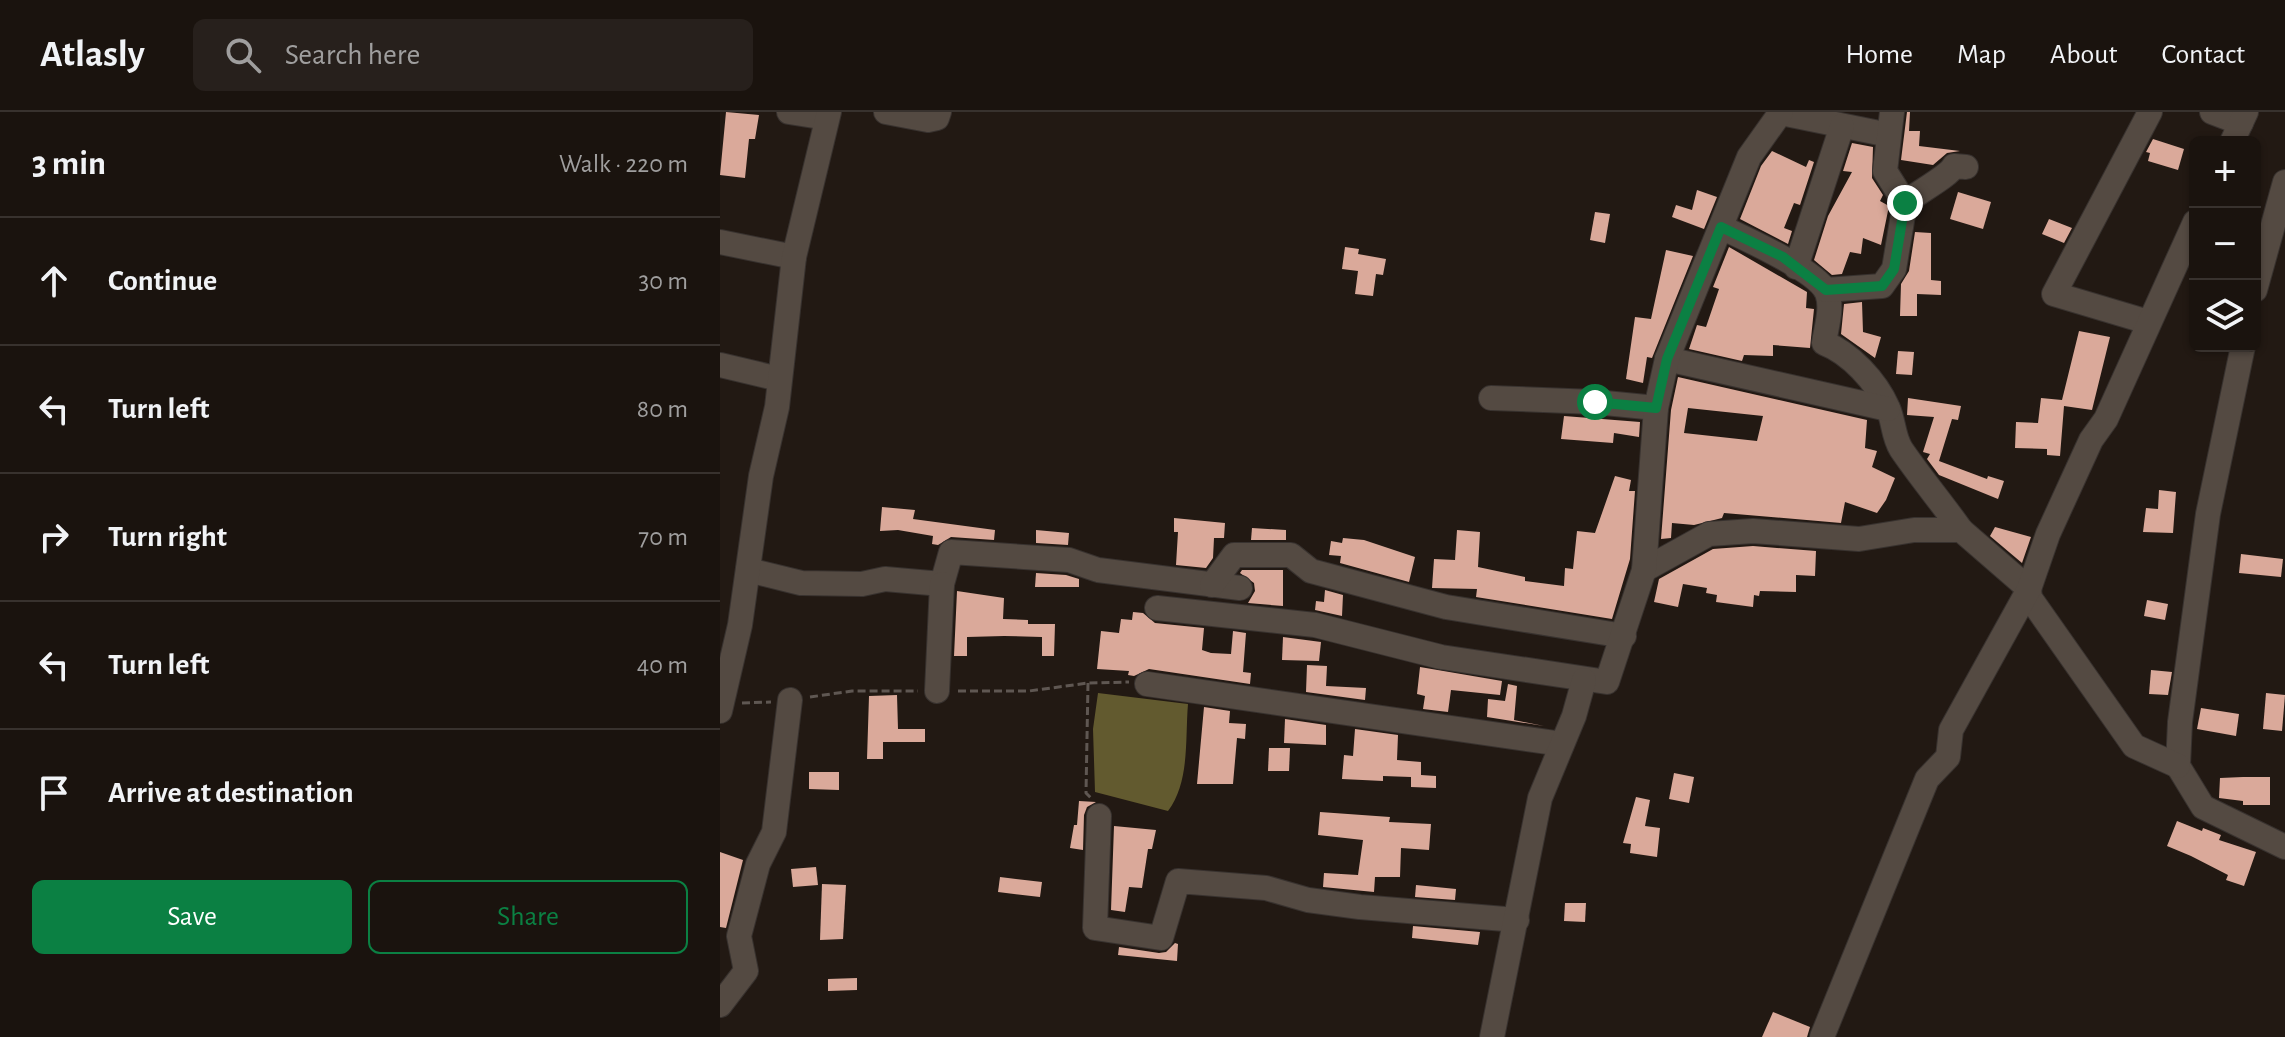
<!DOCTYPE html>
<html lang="en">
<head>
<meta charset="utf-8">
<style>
	body { margin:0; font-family:"Alegreya Sans",sans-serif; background:#27201c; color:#f1f3f6 }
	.controls { position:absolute; right:24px; top:24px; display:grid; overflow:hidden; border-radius:12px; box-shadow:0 2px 6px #0004 }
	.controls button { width:72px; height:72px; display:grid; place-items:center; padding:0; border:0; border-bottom:2px solid #38322e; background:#1a130e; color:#f1f3f6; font:40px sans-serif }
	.stop { position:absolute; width:24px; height:24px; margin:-18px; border:6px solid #0b8043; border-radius:50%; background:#fff }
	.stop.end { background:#0b8043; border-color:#fff; box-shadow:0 2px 8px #0008 }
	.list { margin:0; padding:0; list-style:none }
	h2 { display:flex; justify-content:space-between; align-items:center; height:104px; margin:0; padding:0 32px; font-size:34px }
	h2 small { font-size:26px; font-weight:400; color:#9f9e9e }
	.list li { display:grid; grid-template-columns:52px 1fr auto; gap:24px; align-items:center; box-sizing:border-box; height:128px; padding:0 32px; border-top:2px solid #38322e }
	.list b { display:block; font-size:30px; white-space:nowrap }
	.list em { font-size:26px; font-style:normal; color:#9f9e9e }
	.actions { display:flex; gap:16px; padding:24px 32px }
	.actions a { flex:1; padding:18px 0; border:2px solid #0b8043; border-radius:12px; text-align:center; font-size:28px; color:#0b8043 }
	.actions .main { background:#0b8043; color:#fff }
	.icon { flex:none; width:44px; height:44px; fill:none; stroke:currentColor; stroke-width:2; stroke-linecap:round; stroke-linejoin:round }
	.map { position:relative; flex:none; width:1565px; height:925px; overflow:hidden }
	header { display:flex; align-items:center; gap:48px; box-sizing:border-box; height:112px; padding:0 40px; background:#1a130e; border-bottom:2px solid #38322e }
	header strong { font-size:38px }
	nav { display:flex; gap:44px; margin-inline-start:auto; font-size:28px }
	.search { width:560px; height:72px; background:#27201c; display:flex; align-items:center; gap:20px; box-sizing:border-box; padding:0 28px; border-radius:12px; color:#9f9e9e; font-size:30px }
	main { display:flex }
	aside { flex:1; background:#1a130e }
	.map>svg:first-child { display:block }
	.water { fill:#625a2f }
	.building { fill:#daa99a; fill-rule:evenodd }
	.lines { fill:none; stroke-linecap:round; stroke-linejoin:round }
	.minor-casing { stroke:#38322f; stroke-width:26 }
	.path { stroke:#5f5752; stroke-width:3; stroke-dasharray:8 4; stroke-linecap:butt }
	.minor { stroke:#544a42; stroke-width:24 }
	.route { stroke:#0b8043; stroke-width:10 }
</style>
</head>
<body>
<header>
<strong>Atlasly</strong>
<div class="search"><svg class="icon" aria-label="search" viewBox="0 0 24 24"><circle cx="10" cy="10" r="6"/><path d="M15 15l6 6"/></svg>Search here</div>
<nav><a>Home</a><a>Map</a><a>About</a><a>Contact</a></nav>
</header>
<main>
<aside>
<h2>3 min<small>Walk · 220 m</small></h2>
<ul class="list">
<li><svg class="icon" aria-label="ahead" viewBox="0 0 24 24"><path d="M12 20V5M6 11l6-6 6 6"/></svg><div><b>Continue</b></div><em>30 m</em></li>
<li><svg class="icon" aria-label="left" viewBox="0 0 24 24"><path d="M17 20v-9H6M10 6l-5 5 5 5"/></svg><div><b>Turn left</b></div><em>80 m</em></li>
<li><svg class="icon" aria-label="right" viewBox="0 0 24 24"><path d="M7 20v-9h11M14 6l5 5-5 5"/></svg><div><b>Turn right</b></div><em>70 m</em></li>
<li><svg class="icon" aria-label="left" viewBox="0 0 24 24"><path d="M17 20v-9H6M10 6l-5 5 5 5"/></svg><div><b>Turn left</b></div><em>40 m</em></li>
<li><svg class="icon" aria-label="arrive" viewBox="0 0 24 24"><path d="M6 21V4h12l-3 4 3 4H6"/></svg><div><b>Arrive at destination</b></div></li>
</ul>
<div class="actions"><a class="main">Save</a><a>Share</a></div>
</aside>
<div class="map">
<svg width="1565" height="925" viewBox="0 0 1565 925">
	<rect width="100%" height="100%" fill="#221913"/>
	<path class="water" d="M378,581L468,592C465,627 470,670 448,699L375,680L373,617Z"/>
	<g class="building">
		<polygon points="6,0 39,3 35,27 29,27 25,66 0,63"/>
		<polygon points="1187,0 1190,0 1189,19 1200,19 1199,34 1240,39 1227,41 1213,53 1181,48"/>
		<polygon points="1433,27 1464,37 1458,58 1428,49 1430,41 1426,40"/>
		<polygon points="1132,31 1153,35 1152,66 1163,83 1160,89 1169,94 1161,133 1143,126 1141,142 1130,140 1122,162 1112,163 1094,148 1108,104 1132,60 1123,59"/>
		<polygon points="1052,39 1086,55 1089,48 1094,50 1080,93 1074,91 1064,116 1072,119 1068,132 1020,107 1041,54"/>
		<polygon points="977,78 997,85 984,117 952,105 956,93 972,98"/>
		<polygon points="1238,80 1271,90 1263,117 1230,107"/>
		<polygon points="875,100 890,102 885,131 870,128"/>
		<polygon points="1329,107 1352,116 1344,131 1322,122"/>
		<polygon points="1195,120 1211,121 1211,168 1221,169 1221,183 1197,182 1197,204 1180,204 1181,172 1189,159"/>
		<polygon points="625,135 639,137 638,142 666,147 663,163 656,162 653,184 635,182 638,159 622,157"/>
		<polygon points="1009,135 1087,180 1086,196 1094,197 1090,236 1053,233 1053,244 1024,243 1022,249 969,237 977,213 986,215 999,177 993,175"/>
		<polygon points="946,138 973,144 932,246 927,245 923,271 906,267 915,205 931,207"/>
		<polygon points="1142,190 1143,220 1161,225 1155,246 1121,222 1124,192"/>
		<polygon points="1359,219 1390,225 1372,298 1344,294 1340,344 1327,343 1327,337 1295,336 1296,310 1318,311 1321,286 1342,288"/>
		<polygon points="1178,239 1194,240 1192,263 1176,262"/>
		<path d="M958,265L1147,308L1145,336L1157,339L1152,355L1175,366L1166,388L1157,401L1125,390L1121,411L1004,401L1002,406L974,413L952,411L951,426L941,427L951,298ZM968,296L1043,304L1037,329L964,321Z"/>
		<polygon points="1188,286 1241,294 1238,308 1232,307 1219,349 1267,367 1268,364 1284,369 1278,387 1219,363 1207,347 1210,342 1203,340 1214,305 1187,303"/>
		<polygon points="844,304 920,310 919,325 894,321 893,331 841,327"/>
		<polygon points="895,364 911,368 909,379 915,379 910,447 892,507 756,485 757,477 712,476 714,447 735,448 737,418 760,420 758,455 805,465 805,469 844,474 845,456 853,457 857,419 875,421"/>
		<polygon points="1439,378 1456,380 1453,421 1423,420 1426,396 1438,397"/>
		<polygon points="162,395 195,398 193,407 275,418 274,428 231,425 218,433 212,432 213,424 178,418 160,419"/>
		<polygon points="454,406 505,411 504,426 494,426 493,446 486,456 456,453 458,420 454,420"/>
		<polygon points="1275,415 1311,425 1302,451 1270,424"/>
		<polygon points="532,416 566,418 566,428 531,428"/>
		<polygon points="316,418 349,421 348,433 316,431"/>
		<polygon points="623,426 644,428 695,445 689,470 620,451 621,444 609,443 611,429 622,431"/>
		<polygon points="1033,434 1096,439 1095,464 1076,463 1076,480 1040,479 1039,484 1034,483 1033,495 996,490 997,483 986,481 987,476 963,472 958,495 934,490 939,467 993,437"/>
		<polygon points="1521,442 1563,447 1561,465 1519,461"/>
		<polygon points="522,458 563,458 563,494 528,491 535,479 534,471 520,461"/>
		<polygon points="316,461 346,463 359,467 359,475 315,475"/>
		<polygon points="605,478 623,483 622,504 595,498 596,489 604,490"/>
		<polygon points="237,479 284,486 283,507 308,508 308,512 335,512 334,544 322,544 322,525 284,524 247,525 247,544 234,544"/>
		<polygon points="1427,488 1448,492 1445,508 1424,504"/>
		<polygon points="413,500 423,501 435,511 484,516 482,538 491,541 511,542 513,519 526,521 523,560 531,561 530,572 429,557 414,564 408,563 409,559 377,557 381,519 399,521 401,507 412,508"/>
		<polygon points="563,525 601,530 599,549 562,548"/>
		<polygon points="587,553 607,554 606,574 646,576 645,588 586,580"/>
		<polygon points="700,555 782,569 780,583 731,578 728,600 703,597 705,584 697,582"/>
		<polygon points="1431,558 1452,560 1448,583 1429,582"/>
		<polygon points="788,572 797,574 794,608 824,614 767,605 768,587 785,589"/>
		<polygon points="1546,581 1565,583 1562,619 1543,617"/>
		<polygon points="177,583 178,617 205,617 205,630 163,630 163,647 147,647 149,584"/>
		<polygon points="484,595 510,599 509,611 526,612 525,627 517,626 513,672 477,672"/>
		<polygon points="1481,596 1519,602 1516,624 1477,617"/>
		<polygon points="565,607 606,613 606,633 564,631"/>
		<polygon points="635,617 678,623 677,648 701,650 701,663 716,664 716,676 691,675 691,665 663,664 663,669 622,667 624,643 633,644"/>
		<polygon points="549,636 570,636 569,659 548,659"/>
		<polygon points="89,660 119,660 119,678 89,677"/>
		<polygon points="954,661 974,665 969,691 949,687"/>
		<polygon points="1523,665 1550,665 1550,693 1523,693 1523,689 1499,686 1500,666"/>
		<polygon points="916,685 930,688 925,714 940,716 937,745 910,741 911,732 903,731"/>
		<polygon points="359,689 376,690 367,695 364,703 363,738 350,736 354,713 357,713"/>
		<polygon points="600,700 670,705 669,710 711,712 709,738 681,736 680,765 655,765 654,780 603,775 604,761 638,763 643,728 598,723"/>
		<polygon points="1457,709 1482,719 1483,716 1501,723 1499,728 1536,740 1524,774 1506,768 1508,763 1471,744 1447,734"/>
		<polygon points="394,714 436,718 432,737 428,737 422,776 409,775 405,800 391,798"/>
		<polygon points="0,740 23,748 6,816 0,815"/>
		<polygon points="96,755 98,773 73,775 71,757"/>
		<polygon points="280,765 322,770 320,785 278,780"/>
		<polygon points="102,772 126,773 123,827 100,828"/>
		<polygon points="696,773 736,777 735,788 695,785"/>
		<polygon points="845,791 866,791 865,810 844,809"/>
		<polygon points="693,814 760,820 758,833 692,826"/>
		<polygon points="455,831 458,832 457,849 398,843 399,835 439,841 446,840"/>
		<polygon points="137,866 137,878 108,879 108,867"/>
		<polygon points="1053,900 1090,915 1087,925 1042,925"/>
	</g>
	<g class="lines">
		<g class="minor-casing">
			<g id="minor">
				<polyline points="69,0 107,6"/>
				<polyline points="166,0 208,8 217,6 219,0"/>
				<polyline points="1492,0 1521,11"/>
				<polyline points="1061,1 1169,23"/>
				<polyline points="1512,30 1526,0"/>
				<path d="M1185,91C1198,80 1228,65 1234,54L1246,55"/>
				<path d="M1001,115C1024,126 1098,159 1107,181C1113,196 1106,216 1104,231C1130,241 1156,269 1168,296C1174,310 1173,324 1181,337C1200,365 1222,391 1241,418"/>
				<polyline points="0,130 74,145"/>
				<polyline points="1076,155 1122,14"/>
				<polyline points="1106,178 1162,174 1174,157 1185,91 1165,59 1172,0"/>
				<polyline points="1535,178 1565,70"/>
				<polyline points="1428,210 1334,182 1430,0"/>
				<polyline points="1523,234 1488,402 1460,610 1458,654 1483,695 1565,735"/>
				<polyline points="947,247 1168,297"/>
				<polyline points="0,253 59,267"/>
				<polyline points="771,286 875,290 936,296"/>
				<polyline points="28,458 81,471 142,472 165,467 222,472 231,440 349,448 378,458 520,476"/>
				<polyline points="924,458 989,422 1033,419 1139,427 1194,418 1241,418 1309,477 1310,486 1414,634 1458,654"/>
				<polyline points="492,473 514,443 571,443 591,459 726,495 904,524"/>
				<polyline points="437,496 595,513 721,545 887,570 924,458 936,296 947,247 1029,45 1061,0"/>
				<polyline points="427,572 842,632"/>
				<polyline points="217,579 222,472"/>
				<polyline points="0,599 20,513 41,364 57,295 74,145 109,0"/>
				<polyline points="379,704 375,816 441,826 458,769 546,776 588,788 640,795 797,808"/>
				<polyline points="0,893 26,859 19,824 38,752 54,720 70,588"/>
				<polyline points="772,925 820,686 854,604 864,568"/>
				<polyline points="1102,925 1207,667 1228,645 1231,618 1309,477 1328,422 1371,328 1386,307 1475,110"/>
			</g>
		</g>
		<g class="path">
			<polyline points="368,571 366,681 372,687"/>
			<polyline points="238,579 309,579 368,571 409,570"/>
			<polyline points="90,585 132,579 198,579"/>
			<polyline points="22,591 51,590"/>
		</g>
		<use href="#minor" class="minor"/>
	</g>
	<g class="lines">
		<polyline class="route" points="875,290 936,296 947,247 1001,115 1063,145 1106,178 1162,174 1174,157 1185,91"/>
	</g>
</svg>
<div class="controls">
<button>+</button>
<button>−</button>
<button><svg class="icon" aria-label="layers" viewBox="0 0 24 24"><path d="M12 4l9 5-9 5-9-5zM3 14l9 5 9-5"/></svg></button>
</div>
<div class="stop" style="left:875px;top:290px"></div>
<div class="stop end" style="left:1185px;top:91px"></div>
</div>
</main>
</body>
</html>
